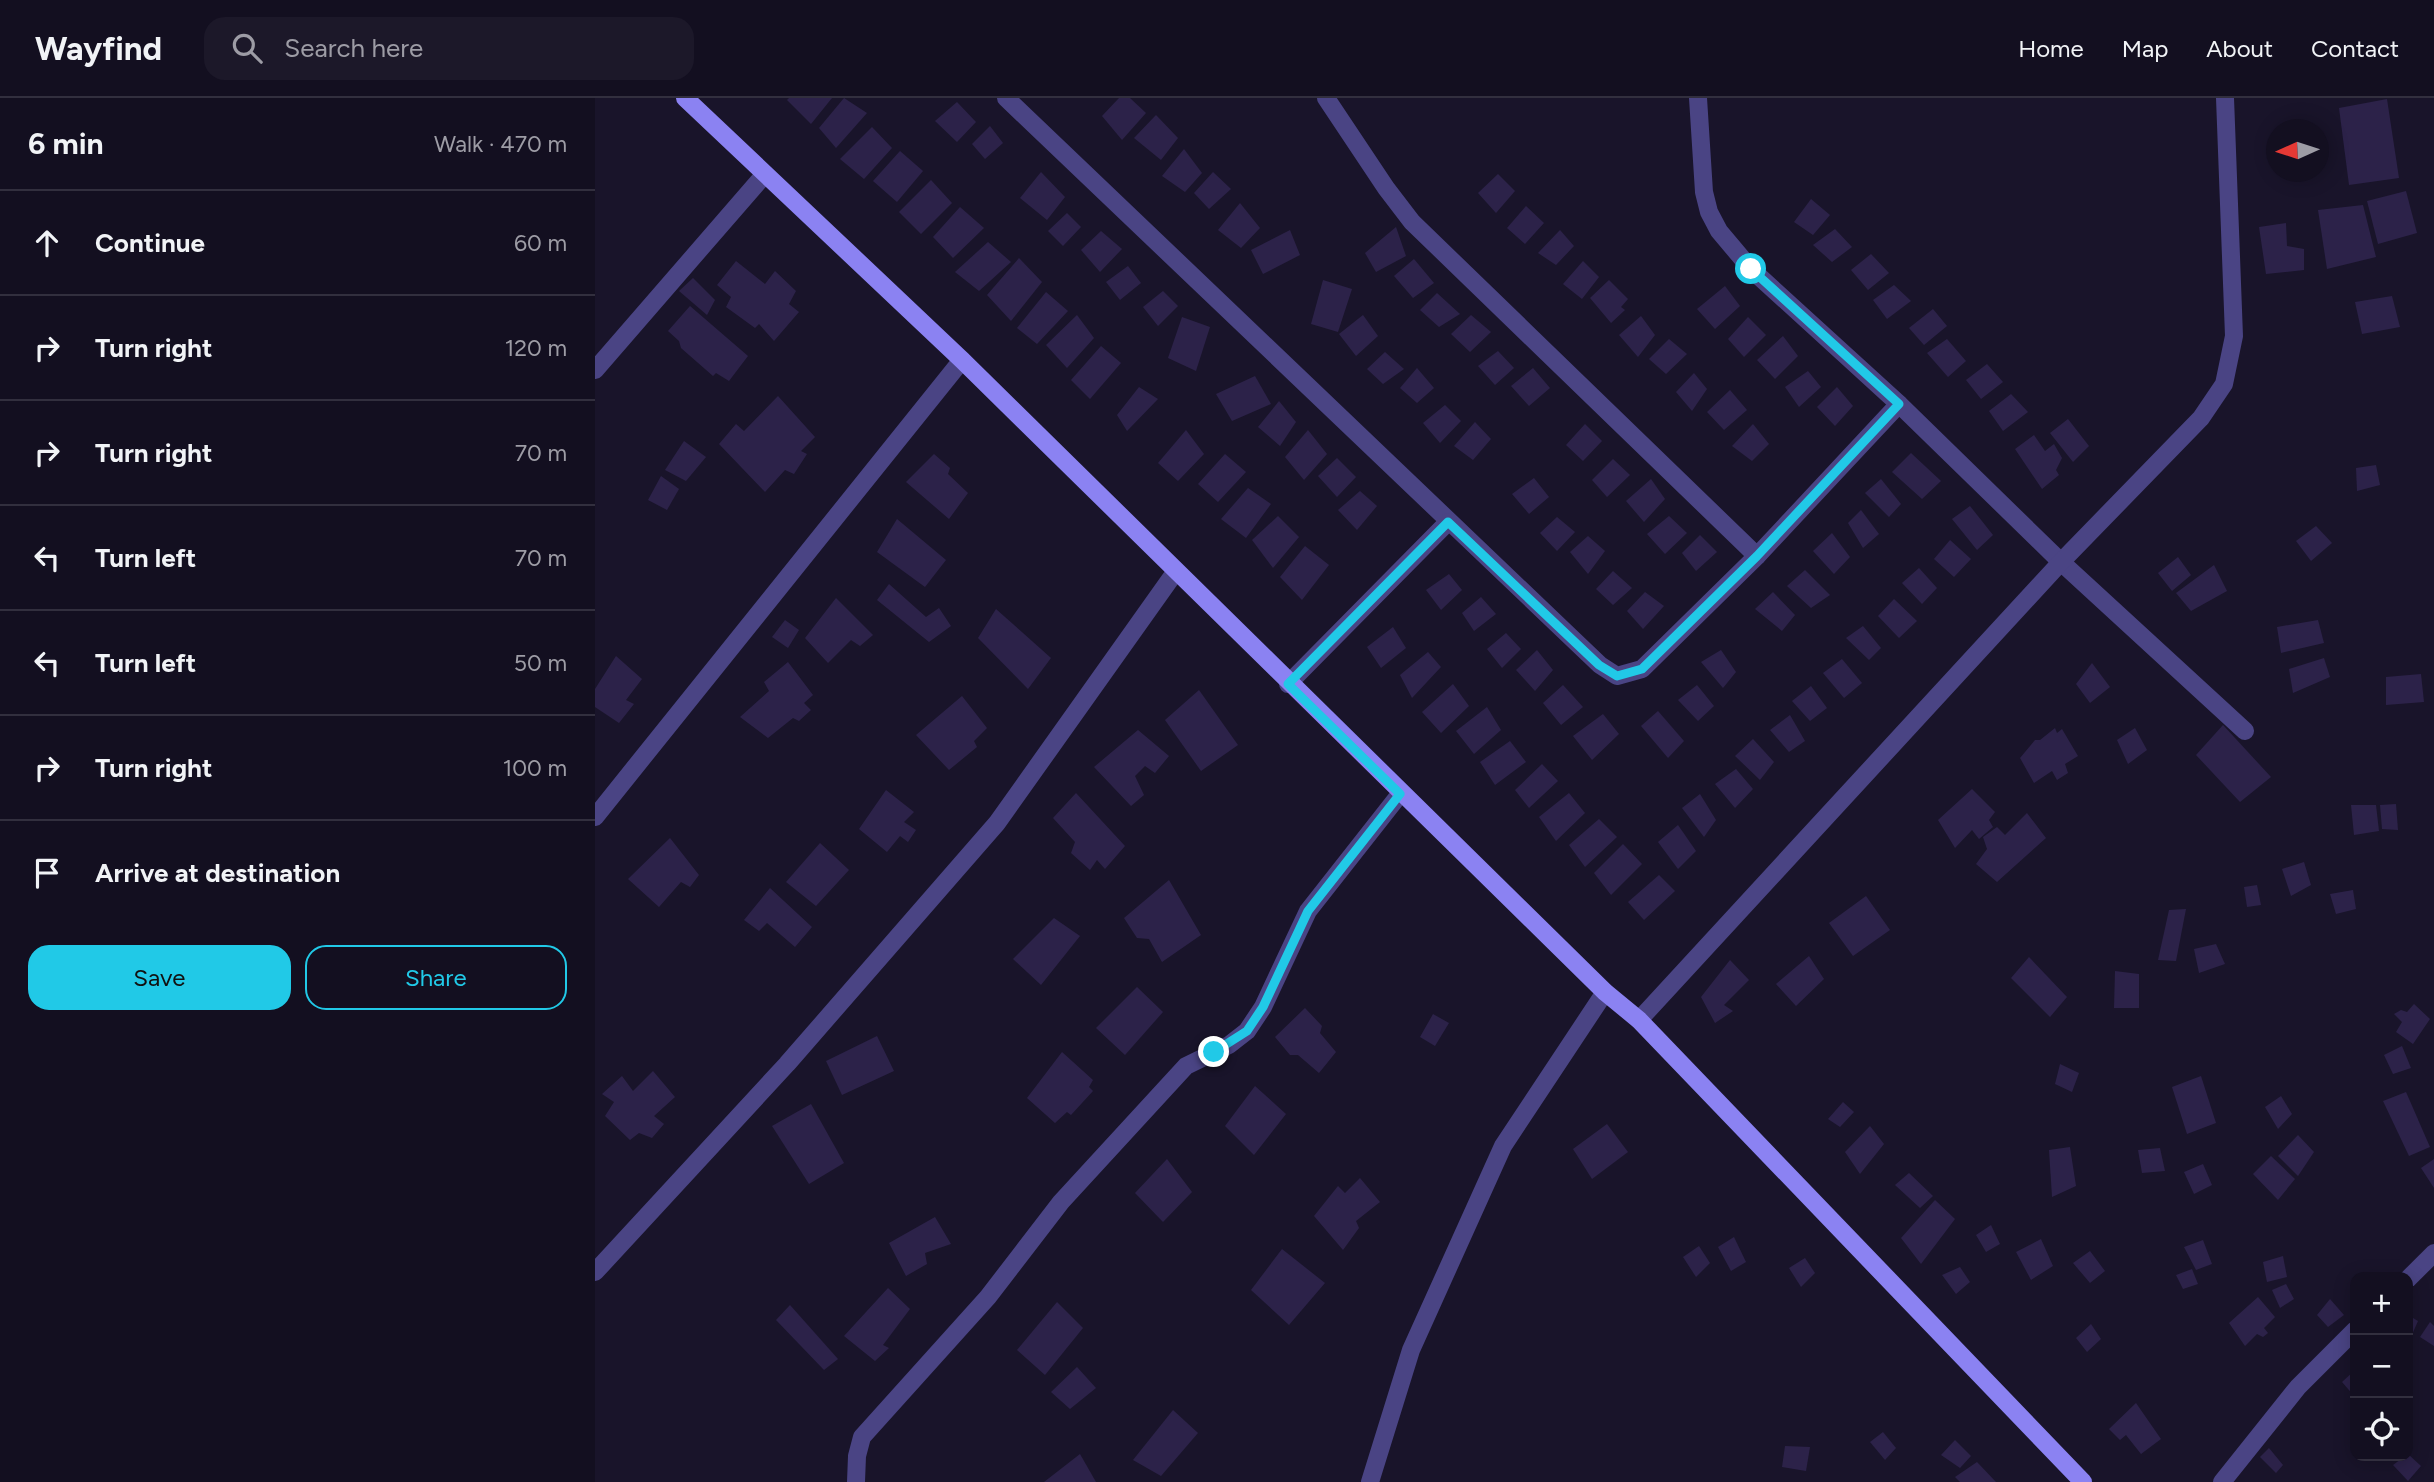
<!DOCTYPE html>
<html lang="en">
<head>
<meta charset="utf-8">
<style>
	body { margin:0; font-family:Figtree,sans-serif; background:#1c1829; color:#f1f3f6 }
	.controls { position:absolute; right:21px; bottom:21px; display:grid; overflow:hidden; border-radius:14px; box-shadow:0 4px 18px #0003 }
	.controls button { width:63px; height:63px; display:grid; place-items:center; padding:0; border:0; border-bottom:2px solid #322f3e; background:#130f20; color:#f1f3f6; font:35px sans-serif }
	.compass { position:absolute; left:1671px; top:21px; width:63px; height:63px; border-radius:50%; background:#130f20; box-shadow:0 4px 18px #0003; rotate:267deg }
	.stop { position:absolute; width:21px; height:21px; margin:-16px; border:5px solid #21c9e7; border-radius:50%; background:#fff }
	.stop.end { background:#21c9e7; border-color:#fff; box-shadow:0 2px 7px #0008 }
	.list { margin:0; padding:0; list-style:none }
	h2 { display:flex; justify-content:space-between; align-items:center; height:91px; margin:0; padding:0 28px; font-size:30px }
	h2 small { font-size:23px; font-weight:400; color:#9d9ca5 }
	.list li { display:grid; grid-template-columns:46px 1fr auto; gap:21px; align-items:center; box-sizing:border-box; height:105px; padding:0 28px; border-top:2px solid #322f3e }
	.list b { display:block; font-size:26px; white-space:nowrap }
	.list em { font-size:23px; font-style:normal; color:#9d9ca5 }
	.actions { display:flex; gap:14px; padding:21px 28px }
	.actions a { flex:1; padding:16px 0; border:2px solid #21c9e7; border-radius:21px; text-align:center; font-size:24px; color:#21c9e7 }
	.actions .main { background:#21c9e7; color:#111 }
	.icon { flex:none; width:38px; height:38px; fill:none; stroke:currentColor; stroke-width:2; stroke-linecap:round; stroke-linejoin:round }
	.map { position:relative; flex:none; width:1839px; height:1384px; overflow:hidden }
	header { display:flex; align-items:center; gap:42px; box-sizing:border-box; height:98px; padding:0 35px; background:#130f20; border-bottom:2px solid #322f3e }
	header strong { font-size:33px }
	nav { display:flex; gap:38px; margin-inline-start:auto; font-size:24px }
	.search { width:490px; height:63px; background:#1c1829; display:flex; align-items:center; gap:18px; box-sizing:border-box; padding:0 24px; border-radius:21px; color:#9d9ca5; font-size:26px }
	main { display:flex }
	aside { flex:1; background:#130f20 }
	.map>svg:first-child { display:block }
	.building { fill:#2c2249 }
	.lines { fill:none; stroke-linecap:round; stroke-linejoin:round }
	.street { stroke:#4a4484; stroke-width:18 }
	.secondary { stroke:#8b82f2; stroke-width:18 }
	.route { stroke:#21c9e7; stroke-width:9 }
</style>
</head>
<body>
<header>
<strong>Wayfind</strong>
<div class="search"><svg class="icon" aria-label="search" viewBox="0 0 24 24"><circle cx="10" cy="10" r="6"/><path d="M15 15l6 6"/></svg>Search here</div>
<nav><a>Home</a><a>Map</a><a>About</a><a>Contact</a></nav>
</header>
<main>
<aside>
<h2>6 min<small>Walk · 470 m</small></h2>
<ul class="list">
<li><svg class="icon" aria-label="ahead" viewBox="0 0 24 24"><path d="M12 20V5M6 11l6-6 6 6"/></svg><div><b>Continue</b></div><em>60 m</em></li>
<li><svg class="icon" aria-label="right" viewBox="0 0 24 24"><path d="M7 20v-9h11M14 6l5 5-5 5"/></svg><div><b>Turn right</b></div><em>120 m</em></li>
<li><svg class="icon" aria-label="right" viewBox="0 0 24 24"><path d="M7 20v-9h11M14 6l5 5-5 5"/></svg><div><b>Turn right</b></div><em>70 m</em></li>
<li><svg class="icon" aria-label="left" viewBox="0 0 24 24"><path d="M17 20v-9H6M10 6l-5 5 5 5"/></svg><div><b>Turn left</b></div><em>70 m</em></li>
<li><svg class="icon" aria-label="left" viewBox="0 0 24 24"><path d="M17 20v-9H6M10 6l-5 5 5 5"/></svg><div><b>Turn left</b></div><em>50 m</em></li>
<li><svg class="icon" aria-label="right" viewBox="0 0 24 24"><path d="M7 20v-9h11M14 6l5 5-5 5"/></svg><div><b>Turn right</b></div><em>100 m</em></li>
<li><svg class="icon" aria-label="arrive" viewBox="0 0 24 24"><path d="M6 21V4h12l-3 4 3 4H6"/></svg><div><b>Arrive at destination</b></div></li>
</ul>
<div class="actions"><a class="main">Save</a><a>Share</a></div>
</aside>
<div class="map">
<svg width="1839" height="1384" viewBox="0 0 1839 1384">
	<rect width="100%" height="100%" fill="#19142a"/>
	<g class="building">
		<polygon points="194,0 237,0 216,26 192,2"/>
		<polygon points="249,0 272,15 241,50 224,30"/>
		<polygon points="524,0 535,0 551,15 527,42 507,18"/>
		<polygon points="1792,1 1804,80 1754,87 1744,10"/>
		<polygon points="362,4 381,24 362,44 340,23"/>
		<polygon points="561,17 583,40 566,62 539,40"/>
		<polygon points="395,28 408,45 390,61 377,46"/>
		<polygon points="277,29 297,50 269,81 245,61"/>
		<polygon points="589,51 607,75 590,94 567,78"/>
		<polygon points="305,53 328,73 302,104 278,83"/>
		<polygon points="446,74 470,99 452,122 425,100"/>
		<polygon points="618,74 636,91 614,111 599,95"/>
		<polygon points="903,76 920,93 901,115 883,95"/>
		<polygon points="336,82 357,105 326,136 304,114"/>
		<polygon points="1811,93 1822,135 1783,146 1772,103"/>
		<polygon points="1216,101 1235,117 1218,137 1199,124"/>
		<polygon points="645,105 665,130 646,150 623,132"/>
		<polygon points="1768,107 1781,159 1732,171 1723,112"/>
		<polygon points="931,108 949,125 930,146 912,130"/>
		<polygon points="365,109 389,130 358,160 338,139"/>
		<polygon points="472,115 486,129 468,148 453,133"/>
		<polygon points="1691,125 1692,148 1709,151 1709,172 1671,176 1664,129"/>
		<polygon points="801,129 811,158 781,174 770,155"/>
		<polygon points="1240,131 1257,149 1237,164 1218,147"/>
		<polygon points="695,132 705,157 668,176 656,152"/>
		<polygon points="965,132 979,148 961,167 943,155"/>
		<polygon points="506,133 527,151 505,174 486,152"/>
		<polygon points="393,144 416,164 384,193 360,174"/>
		<polygon points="1276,156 1294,175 1273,192 1256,172"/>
		<polygon points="424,160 447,184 416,223 392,197"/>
		<polygon points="819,161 839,185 818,200 799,178"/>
		<polygon points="141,163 170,186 180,173 201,193 194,206 204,214 179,243 164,226 160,230 131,209 136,199 122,187"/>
		<polygon points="988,163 1004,179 987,201 968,186"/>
		<polygon points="533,168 546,185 525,202 511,184"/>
		<polygon points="98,180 120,202 112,217 84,193"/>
		<polygon points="728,182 757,191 743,234 716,226"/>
		<polygon points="1014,182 1033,201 1026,209 1030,212 1016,225 995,200"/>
		<polygon points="1299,187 1316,203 1292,221 1278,202"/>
		<polygon points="1130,188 1145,208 1120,231 1102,211"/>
		<polygon points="568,193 583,208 563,228 548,209"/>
		<polygon points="451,194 473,213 442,246 422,230"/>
		<polygon points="842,195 865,216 844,229 825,212"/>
		<polygon points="1797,198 1805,229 1767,236 1760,204"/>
		<polygon points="95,208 153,258 134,283 121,275 118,278 86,250 84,243 73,233"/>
		<polygon points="1338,211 1352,228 1329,247 1314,230"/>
		<polygon points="482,217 499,240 472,270 451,247"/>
		<polygon points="768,217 783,238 761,258 744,236"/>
		<polygon points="876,217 896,234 875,254 856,236"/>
		<polygon points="1046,218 1060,237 1043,259 1024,237"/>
		<polygon points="587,219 615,229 601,273 573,260"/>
		<polygon points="1153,219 1171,237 1149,259 1133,241"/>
		<polygon points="1188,238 1203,258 1180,281 1162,262"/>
		<polygon points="1074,241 1092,256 1071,276 1054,261"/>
		<polygon points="1352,241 1371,263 1353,279 1332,255"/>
		<polygon points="506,248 526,265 495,301 476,282"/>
		<polygon points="903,253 919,270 900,287 883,268"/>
		<polygon points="790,254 809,271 788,286 772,271"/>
		<polygon points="1392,266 1408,284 1386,301 1371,282"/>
		<polygon points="822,270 839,290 822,305 805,290"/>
		<polygon points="938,270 955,290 934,308 916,288"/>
		<polygon points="1213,273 1226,289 1204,309 1190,289"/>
		<polygon points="1099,275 1112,291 1097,313 1081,294"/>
		<polygon points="660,278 676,306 637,323 621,296"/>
		<polygon points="544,289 563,301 532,333 522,317"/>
		<polygon points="1242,289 1258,308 1240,328 1222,309"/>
		<polygon points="1135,292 1152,312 1129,332 1112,314"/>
		<polygon points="1416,296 1433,314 1408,333 1394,313"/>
		<polygon points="183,298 220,339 206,353 212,356 199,376 190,372 170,394 124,346 141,326 149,333"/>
		<polygon points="684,303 701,324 685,348 663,329"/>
		<polygon points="850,307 866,323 845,345 828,325"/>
		<polygon points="1473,321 1494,348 1478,364 1455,335"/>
		<polygon points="880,324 896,341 878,362 859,348"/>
		<polygon points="990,326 1007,343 988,363 971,347"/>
		<polygon points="1158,326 1174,346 1157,363 1137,348"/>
		<polygon points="591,332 609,356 583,383 563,365"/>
		<polygon points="713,332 732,356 709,382 690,359"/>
		<polygon points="1439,337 1450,353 1459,346 1467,360 1461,372 1464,377 1447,391 1420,351"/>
		<polygon points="89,343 111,359 91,383 70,372"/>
		<polygon points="1316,355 1346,383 1327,401 1297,374"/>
		<polygon points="339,356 355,370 353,376 373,395 354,421 311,384"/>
		<polygon points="630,356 651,374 623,404 603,386"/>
		<polygon points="742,360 761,379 742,399 723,378"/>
		<polygon points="1018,361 1035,377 1012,399 997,382"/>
		<polygon points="1781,367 1785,387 1762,393 1761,370"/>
		<polygon points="66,378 84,391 72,412 53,402"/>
		<polygon points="939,380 954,399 934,416 917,396"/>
		<polygon points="1056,381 1070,401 1049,424 1031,403"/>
		<polygon points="1286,381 1306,406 1294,419 1270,395"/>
		<polygon points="653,390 676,406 651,440 626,421"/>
		<polygon points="765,393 782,408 762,432 743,412"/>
		<polygon points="1375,408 1398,437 1382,452 1357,421"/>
		<polygon points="1266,412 1284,436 1268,450 1253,425"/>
		<polygon points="683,418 704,439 678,470 657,442"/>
		<polygon points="1074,418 1092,435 1070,456 1052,436"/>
		<polygon points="962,419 980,434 962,453 945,435"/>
		<polygon points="302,421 351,462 330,489 282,454"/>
		<polygon points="1721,428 1737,445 1716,463 1701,443"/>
		<polygon points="1237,435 1255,459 1239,476 1218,453"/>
		<polygon points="1105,437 1122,454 1101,473 1087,455"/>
		<polygon points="993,438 1010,453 993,476 975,454"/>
		<polygon points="1355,442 1376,461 1359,479 1339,461"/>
		<polygon points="710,448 734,467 707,502 685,479"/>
		<polygon points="1583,459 1596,477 1577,493 1563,475"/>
		<polygon points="1619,467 1632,493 1596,513 1581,495"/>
		<polygon points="1324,470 1342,490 1327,506 1307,485"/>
		<polygon points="1210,472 1235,497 1216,510 1192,488"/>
		<polygon points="1018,473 1037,490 1018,507 1001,491"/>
		<polygon points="854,476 867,492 846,512 831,492"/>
		<polygon points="294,486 331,519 344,510 356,528 334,544 282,502"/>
		<polygon points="1050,494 1069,508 1048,531 1032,513"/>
		<polygon points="1178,494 1200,517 1187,533 1160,511"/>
		<polygon points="886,499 901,516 879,533 867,515"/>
		<polygon points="241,500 278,537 265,548 256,542 233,565 210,540"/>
		<polygon points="1299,501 1322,523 1304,540 1283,518"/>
		<polygon points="401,511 456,560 433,591 383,540"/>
		<polygon points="190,522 204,532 193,550 177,539"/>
		<polygon points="1723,522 1729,545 1686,555 1682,529"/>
		<polygon points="1268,528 1286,550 1274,562 1251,540"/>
		<polygon points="798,529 811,550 786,570 772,549"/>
		<polygon points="911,535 926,551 907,570 892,551"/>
		<polygon points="942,552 958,572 940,593 921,572"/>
		<polygon points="1126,552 1141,574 1128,590 1106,564"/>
		<polygon points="833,554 846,569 817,600 805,577"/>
		<polygon points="21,558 47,581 31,602 39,606 24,625 0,609 0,591"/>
		<polygon points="1729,560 1735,579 1698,595 1694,571"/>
		<polygon points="1247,561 1267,585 1249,600 1228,575"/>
		<polygon points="193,564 218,597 209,605 216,612 204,623 198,620 173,640 145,619 174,593 169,584"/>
		<polygon points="1497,565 1515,589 1495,605 1481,586"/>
		<polygon points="1826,576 1829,604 1791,607 1791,579"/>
		<polygon points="858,586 874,608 846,635 827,614"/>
		<polygon points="968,587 988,609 966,627 948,605"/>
		<polygon points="1102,587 1119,608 1103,623 1083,602"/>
		<polygon points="1216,588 1232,610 1215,623 1197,603"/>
		<polygon points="604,592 643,647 606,673 570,622"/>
		<polygon points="367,598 392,630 379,643 382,649 354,672 321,637"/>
		<polygon points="892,609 906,632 879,656 861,633"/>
		<polygon points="1063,613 1089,643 1073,660 1046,628"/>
		<polygon points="1008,616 1024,636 997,662 978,638"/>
		<polygon points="1195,617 1210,643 1194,654 1175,632"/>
		<polygon points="1628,627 1676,679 1645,704 1601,657"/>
		<polygon points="1460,630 1462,635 1467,631 1483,658 1470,666 1473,675 1462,682 1457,673 1439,685 1425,660 1440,642 1445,642"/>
		<polygon points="1540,630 1552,652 1533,666 1522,642"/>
		<polygon points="543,632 574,658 560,675 550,668 540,678 549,697 536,708 499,669"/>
		<polygon points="1158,641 1179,664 1165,682 1140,658"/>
		<polygon points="915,643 931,664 900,687 885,664"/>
		<polygon points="947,666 963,683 934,710 920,692"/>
		<polygon points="1141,671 1158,691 1140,710 1120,686"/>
		<polygon points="1377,691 1400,714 1394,722 1398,729 1384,741 1377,732 1360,750 1343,722"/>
		<polygon points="291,692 319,714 309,724 321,732 313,744 305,738 292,754 264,731"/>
		<polygon points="481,695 530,748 510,771 502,762 495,772 476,755 480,744 458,720"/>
		<polygon points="974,695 990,715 961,743 944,719"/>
		<polygon points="1105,696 1121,722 1109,739 1087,710"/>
		<polygon points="1801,706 1803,732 1787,731 1785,707"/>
		<polygon points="1756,707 1781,707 1784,733 1759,737"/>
		<polygon points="1432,715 1451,740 1402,784 1381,766 1392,751 1388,739 1402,729 1410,737"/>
		<polygon points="1004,721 1022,739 990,769 974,747"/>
		<polygon points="1083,727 1101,753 1083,771 1063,744"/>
		<polygon points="75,740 104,777 95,789 86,784 64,809 33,781"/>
		<polygon points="225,745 254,772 221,808 191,784"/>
		<polygon points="1028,746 1047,766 1016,797 999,775"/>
		<polygon points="1709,764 1716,787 1696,798 1687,771"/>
		<polygon points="1064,777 1080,793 1049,822 1033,804"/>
		<polygon points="574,782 606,837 567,864 554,841 542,840 529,820"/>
		<polygon points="1662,787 1666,807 1652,809 1649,789"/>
		<polygon points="175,790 217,829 200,849 172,825 164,833 149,822"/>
		<polygon points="1758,792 1761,811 1741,816 1735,796"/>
		<polygon points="1271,798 1295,832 1258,858 1234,825"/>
		<polygon points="1591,811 1581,863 1563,862 1574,812"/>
		<polygon points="459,820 485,838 446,887 418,861"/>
		<polygon points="1621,846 1630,866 1604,875 1599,851"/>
		<polygon points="1214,858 1229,881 1201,908 1181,886"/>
		<polygon points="1434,859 1472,899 1455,919 1416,880"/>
		<polygon points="1135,862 1154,882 1129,907 1138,913 1120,925 1106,899"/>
		<polygon points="1520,873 1544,876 1544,910 1519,910"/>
		<polygon points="542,889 568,914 530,957 501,930"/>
		<polygon points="1819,906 1835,921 1818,946 1801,934 1807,924 1799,916 1806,912 1812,914"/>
		<polygon points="710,910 727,928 725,935 741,954 724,975 703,957 695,957 680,939"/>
		<polygon points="838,916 854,925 840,948 825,939"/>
		<polygon points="282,938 299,973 247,997 231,963"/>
		<polygon points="1807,948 1816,970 1798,976 1789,957"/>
		<polygon points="467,954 498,982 494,989 498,993 476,1017 472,1014 460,1025 432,1000"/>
		<polygon points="1465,966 1484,975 1477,994 1460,986"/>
		<polygon points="58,973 80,999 59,1018 69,1026 57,1040 44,1035 35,1042 10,1018 19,1004 7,996 27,978 38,993"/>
		<polygon points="1606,978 1621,1025 1592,1036 1577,989"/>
		<polygon points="660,988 691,1016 659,1057 630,1028"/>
		<polygon points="1811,994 1835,1049 1814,1058 1788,1003"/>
		<polygon points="1686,998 1697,1016 1683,1031 1670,1009"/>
		<polygon points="1248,1004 1259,1014 1245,1029 1233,1021"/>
		<polygon points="216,1006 249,1065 214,1086 177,1028"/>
		<polygon points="1012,1026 1033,1054 997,1081 978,1051"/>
		<polygon points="1275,1028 1289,1046 1265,1076 1250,1054"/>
		<polygon points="1703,1037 1719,1054 1703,1078 1683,1058"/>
		<polygon points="1475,1049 1481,1088 1457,1099 1454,1052"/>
		<polygon points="1565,1050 1570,1073 1547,1075 1543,1052"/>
		<polygon points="1676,1058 1700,1081 1683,1102 1658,1076"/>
		<polygon points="572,1061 597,1094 568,1124 540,1095"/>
		<polygon points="1839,1061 1839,1090 1826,1070"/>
		<polygon points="1608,1066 1617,1087 1599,1096 1589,1074"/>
		<polygon points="1314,1075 1338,1098 1325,1110 1300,1087"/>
		<polygon points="765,1080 785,1104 761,1123 764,1130 748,1152 719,1118 743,1088 750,1095"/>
		<polygon points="1340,1102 1360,1121 1326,1166 1306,1140"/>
		<polygon points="340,1119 356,1146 330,1155 332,1166 311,1178 294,1145"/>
		<polygon points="1396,1127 1405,1146 1391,1154 1381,1137"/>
		<polygon points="1139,1139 1151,1164 1136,1173 1123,1149"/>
		<polygon points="1446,1141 1458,1168 1436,1182 1421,1154"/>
		<polygon points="1608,1142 1617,1166 1601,1172 1589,1149"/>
		<polygon points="1104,1148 1115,1165 1101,1179 1088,1159"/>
		<polygon points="687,1151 730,1185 694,1227 656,1192"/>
		<polygon points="1495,1153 1510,1173 1495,1185 1478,1165"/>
		<polygon points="1688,1158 1692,1179 1672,1184 1668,1164"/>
		<polygon points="1210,1160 1220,1175 1206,1189 1194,1170"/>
		<polygon points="1365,1169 1375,1184 1361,1196 1347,1177"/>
		<polygon points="1597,1171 1603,1186 1588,1191 1581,1177"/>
		<polygon points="1691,1186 1699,1201 1685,1210 1677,1192"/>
		<polygon points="293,1190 315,1211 288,1247 294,1250 280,1263 249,1238"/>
		<polygon points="1663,1199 1680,1219 1669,1230 1673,1235 1668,1239 1662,1236 1650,1248 1634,1225"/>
		<polygon points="1735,1201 1749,1217 1733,1229 1722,1217"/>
		<polygon points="462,1204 488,1230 450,1277 422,1252"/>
		<polygon points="195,1207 243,1261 229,1272 181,1222"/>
		<polygon points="1813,1217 1823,1223 1816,1239 1813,1238"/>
		<polygon points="1835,1224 1839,1228 1839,1248 1825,1239"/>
		<polygon points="1496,1226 1506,1241 1492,1254 1481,1240"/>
		<polygon points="482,1269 501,1290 475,1311 456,1294"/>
		<polygon points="1760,1272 1760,1299 1747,1284"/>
		<polygon points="1541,1305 1566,1341 1546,1356 1531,1337 1525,1342 1514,1331"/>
		<polygon points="578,1312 603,1335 566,1378 538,1362"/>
		<polygon points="1288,1334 1301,1350 1290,1362 1275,1344"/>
		<polygon points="1360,1342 1376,1358 1365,1370 1346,1357"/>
		<polygon points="1190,1348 1215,1349 1211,1373 1187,1369"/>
		<polygon points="1674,1350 1688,1367 1681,1375 1665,1359"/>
		<polygon points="485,1356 501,1384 449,1384"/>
		<polygon points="1813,1356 1826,1368 1813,1383 1798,1367"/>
		<polygon points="1382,1364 1401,1384 1365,1384 1360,1379"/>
	</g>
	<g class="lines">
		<g class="street">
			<polyline points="411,0 1005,567 1022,578 1047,571 1162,458 1304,306"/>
			<polyline points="731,0 791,90 817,124 1162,458"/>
			<polyline points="1103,0 1109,94 1114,114 1124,133 1156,171 1304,306 1466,464 1650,633"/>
			<polyline points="0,272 170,76"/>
			<polyline points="693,586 853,424"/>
			<polyline points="0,719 367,262"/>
			<polyline points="1044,922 1466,464 1606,320 1629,286 1639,238 1630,0"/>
			<polyline points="0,1174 192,966 402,725 581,473"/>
			<polyline points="1813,1181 1839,1155"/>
			<polyline points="261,1384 262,1358 267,1339 393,1199 466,1104 591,968 634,947 652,933 668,909 713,813 805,696"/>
			<polyline points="775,1384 816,1252 908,1048 1010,894"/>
			<polyline points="1627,1384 1703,1289 1760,1232"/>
		</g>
		<polyline class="secondary" points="90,0 367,262 1010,894 1044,922 1488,1384"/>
	</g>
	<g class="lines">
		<polyline class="route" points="619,954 652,933 668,909 713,813 805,696 693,586 853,424 1004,567 1022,578 1047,571 1162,458 1304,306 1156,171"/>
	</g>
</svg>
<div class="controls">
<button>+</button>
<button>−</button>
<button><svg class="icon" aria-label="locate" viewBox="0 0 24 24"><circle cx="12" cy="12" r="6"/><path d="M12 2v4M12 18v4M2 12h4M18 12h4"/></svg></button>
</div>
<svg class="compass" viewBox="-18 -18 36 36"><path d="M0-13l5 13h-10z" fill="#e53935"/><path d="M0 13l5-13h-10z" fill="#9d9ca5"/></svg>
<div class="stop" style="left:1156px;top:171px"></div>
<div class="stop end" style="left:619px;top:954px"></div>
</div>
</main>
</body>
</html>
